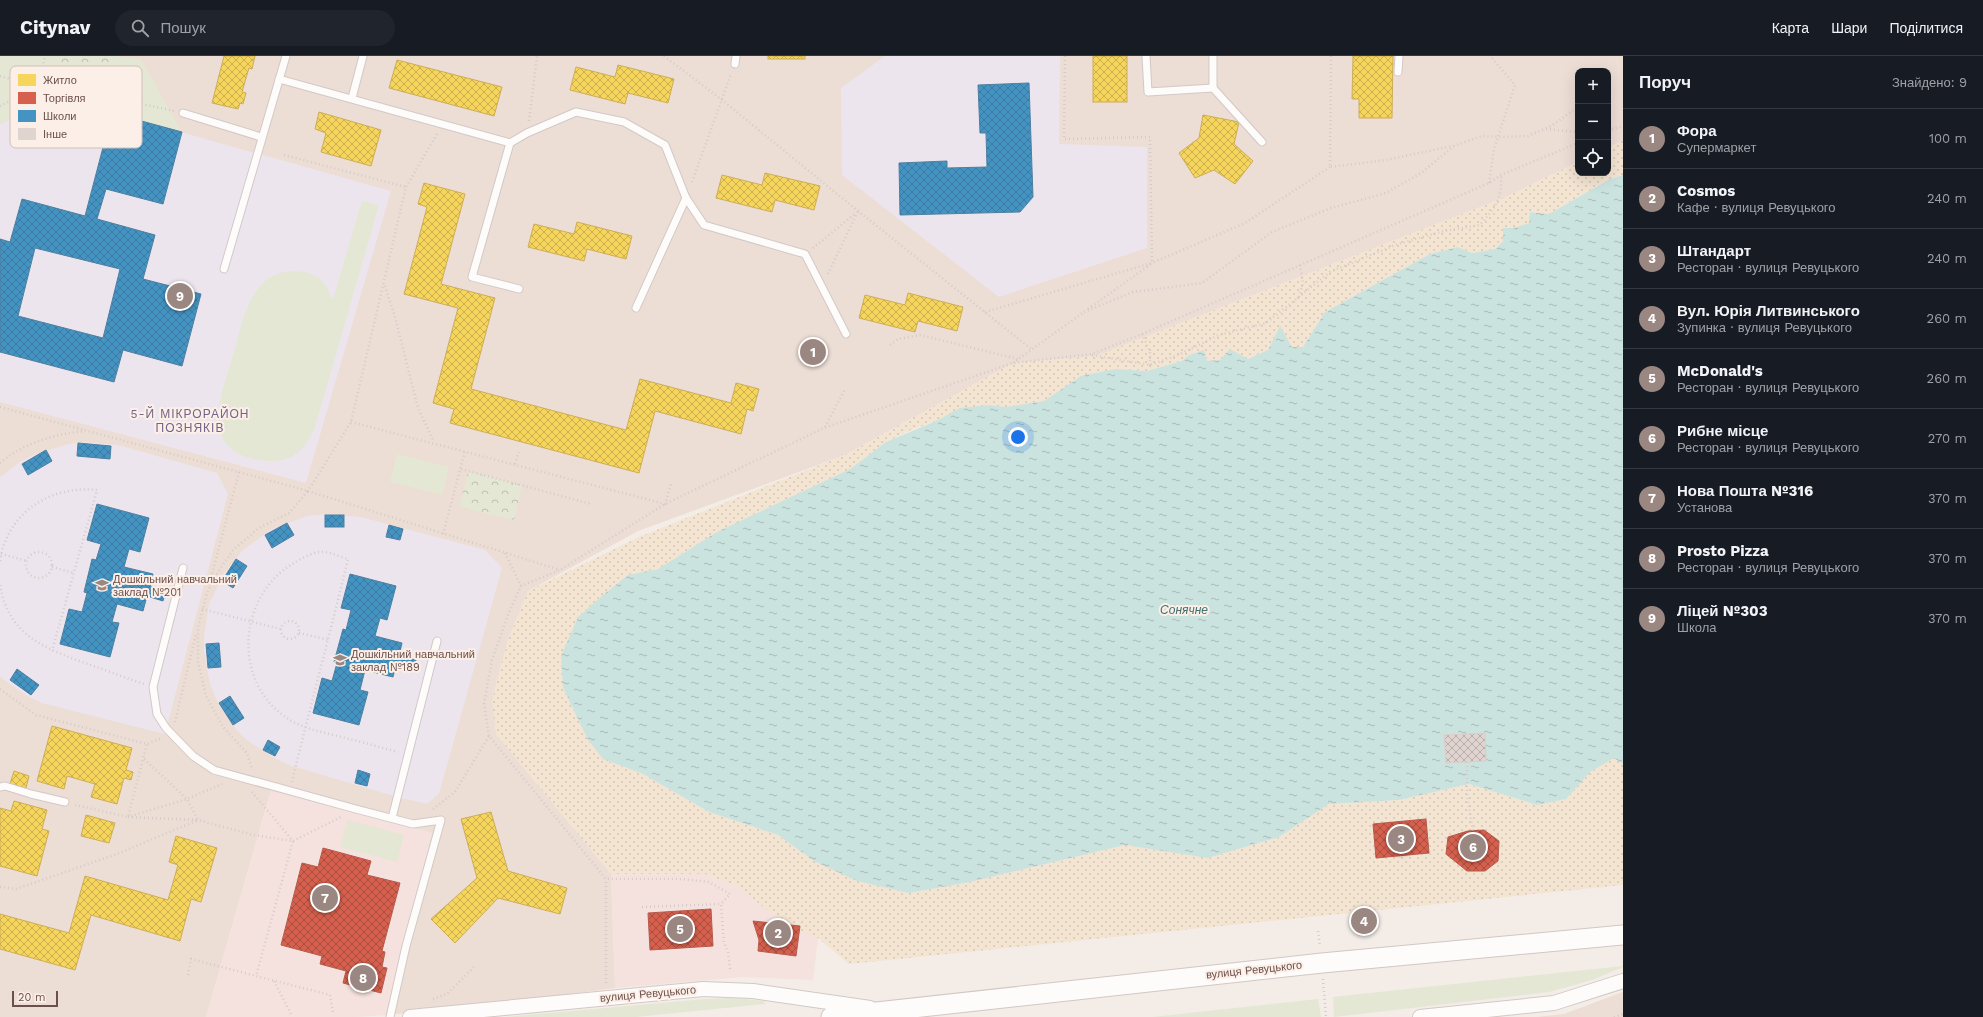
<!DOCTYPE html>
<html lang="uk">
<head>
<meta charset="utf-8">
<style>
	body { margin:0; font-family:"Work Sans",sans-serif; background:#20242c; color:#f1f3f6 }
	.controls { position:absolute; right:12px; top:12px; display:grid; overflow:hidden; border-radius:8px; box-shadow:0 4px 16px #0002 }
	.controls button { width:36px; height:36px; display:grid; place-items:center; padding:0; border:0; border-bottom:1px solid #363941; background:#171b24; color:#f1f3f6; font:20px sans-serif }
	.scale { position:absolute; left:12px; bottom:10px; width:46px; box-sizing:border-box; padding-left:4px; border:2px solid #6c504c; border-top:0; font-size:11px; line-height:14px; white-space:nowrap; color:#6c504c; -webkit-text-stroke:3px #fcefe7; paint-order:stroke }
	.you { position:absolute; left:1018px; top:381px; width:14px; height:14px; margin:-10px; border:3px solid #fff; border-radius:50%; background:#1a73e8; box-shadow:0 0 0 6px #1a73e833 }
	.badge { display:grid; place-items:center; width:26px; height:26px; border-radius:50%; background:#9b8782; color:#fff; font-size:13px; font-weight:700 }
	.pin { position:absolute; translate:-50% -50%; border:2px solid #fff; box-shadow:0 1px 4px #0006 }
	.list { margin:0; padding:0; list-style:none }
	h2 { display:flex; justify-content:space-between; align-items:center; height:52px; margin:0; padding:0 16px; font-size:17px }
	h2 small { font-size:13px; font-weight:400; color:#9ea1a6 }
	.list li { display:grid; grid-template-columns:26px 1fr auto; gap:12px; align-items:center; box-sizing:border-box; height:60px; padding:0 16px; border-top:1px solid #363941 }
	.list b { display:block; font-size:15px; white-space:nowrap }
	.list p { margin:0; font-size:13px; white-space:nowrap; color:#9ea1a6 }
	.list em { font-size:13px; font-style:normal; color:#9ea1a6 }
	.icon { flex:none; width:22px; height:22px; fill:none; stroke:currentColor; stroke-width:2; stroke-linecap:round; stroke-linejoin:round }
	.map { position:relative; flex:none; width:1623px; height:961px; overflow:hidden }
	header { display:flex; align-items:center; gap:24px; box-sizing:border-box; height:56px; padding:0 20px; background:#171b24; border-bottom:1px solid #363941 }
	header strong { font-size:19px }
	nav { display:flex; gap:22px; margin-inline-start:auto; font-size:14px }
	.search { width:280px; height:36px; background:#20242c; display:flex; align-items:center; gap:10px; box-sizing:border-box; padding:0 14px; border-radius:22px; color:#9ea1a6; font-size:15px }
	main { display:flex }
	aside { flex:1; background:#171b24 }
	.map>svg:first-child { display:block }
	.residential { fill:#ecddd5 }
	.commercial { fill:#f5e2de }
	.education { fill:#ede5ee }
	.grass { fill:#e4e7d3 }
	.forest { fill:url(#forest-crowns) }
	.sand { fill:url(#sand-dots) }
	.water { fill:url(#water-ripples); fill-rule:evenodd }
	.homes { fill:url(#homes-cross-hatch); stroke:#cdad57 }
	.shops { fill:url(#shops-cross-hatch); stroke:#b65b4d }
	.schools { fill:url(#schools-cross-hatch); stroke:#4f7f9f; fill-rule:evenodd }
	.building { fill:url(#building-cross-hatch); stroke:#dbceca }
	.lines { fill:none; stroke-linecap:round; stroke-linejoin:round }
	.lane-casing { stroke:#d2c9c6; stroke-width:9 }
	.street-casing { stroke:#d2c9c6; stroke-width:16 }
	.secondary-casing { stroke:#d2c7c4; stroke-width:21 }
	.path { stroke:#d4cbc9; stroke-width:2.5; stroke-dasharray:1 3; stroke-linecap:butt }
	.lane { stroke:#fdfcfb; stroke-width:7 }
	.street { stroke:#fdfcfb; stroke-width:14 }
	.secondary { stroke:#fdfcfb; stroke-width:19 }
	.labels { text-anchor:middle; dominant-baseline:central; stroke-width:4; stroke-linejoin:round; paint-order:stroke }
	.poi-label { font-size:11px; fill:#6c504c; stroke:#fcefe7; text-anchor:start }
	.street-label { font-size:11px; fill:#6c504c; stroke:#fcefe7 }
	.neighbourhood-label { font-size:12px; letter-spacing:1px; fill:#746489; stroke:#fcefe7 }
	.water-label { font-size:12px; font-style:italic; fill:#42706e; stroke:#fcefe7 }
	.key { fill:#fcefe7; stroke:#d1bfb8; stroke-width:1 }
	.key-label { font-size:11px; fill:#6c504c }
</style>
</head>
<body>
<header>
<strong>Citynav</strong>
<div class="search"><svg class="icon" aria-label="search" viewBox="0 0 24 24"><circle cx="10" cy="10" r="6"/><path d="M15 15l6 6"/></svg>Пошук</div>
<nav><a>Карта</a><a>Шари</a><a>Поділитися</a></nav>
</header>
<main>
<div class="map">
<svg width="1623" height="961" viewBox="0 0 1623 961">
	<defs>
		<pattern id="forest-crowns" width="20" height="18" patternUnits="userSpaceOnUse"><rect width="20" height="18" fill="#e4e7d3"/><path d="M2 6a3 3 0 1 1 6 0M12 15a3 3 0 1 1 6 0" fill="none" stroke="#bdbead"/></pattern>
		<pattern id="sand-dots" width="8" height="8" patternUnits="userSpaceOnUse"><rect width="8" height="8" fill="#f4e4d2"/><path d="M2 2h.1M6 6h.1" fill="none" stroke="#d4c5b6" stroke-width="1.8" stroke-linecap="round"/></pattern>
		<pattern id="water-ripples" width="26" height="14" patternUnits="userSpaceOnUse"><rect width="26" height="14" fill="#cbe3df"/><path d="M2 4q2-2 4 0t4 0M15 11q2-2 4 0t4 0" fill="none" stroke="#a9bab7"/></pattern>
		<pattern id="homes-cross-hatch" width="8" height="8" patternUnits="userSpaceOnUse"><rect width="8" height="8" fill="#f6d55c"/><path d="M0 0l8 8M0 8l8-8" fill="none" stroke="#cbaf4e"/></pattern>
		<pattern id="shops-cross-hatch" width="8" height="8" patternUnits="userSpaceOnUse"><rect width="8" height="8" fill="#d6604d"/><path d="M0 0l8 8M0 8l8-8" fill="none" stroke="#a84e40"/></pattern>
		<pattern id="schools-cross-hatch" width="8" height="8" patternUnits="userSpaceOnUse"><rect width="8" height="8" fill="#4393c3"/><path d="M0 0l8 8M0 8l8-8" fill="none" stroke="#3c7aa1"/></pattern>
		<pattern id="building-cross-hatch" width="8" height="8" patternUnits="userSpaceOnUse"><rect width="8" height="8" fill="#dfd4d0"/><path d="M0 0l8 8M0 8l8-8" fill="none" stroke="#b9aeab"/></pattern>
	</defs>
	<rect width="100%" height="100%" fill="#f3ece7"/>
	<g class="residential">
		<polygon points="0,0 1623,0 1623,84 1608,92 1608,15 1578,15 1578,106 1506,141 1096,300 1013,307 845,399 638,475 528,535 508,584 493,640 496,678 611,818 615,932 455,953 385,959 432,777 271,734 206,961 0,961"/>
		<polygon points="1623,936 1623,961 1537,961 1564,958"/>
	</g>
	<g class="commercial">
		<polygon points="271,734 432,777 385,959 357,961 206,961"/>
		<polygon points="611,818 705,818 737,830 818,882 813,924 743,921 615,932"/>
	</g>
	<g class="education">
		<polygon points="885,0 1060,0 1059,88 1147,91 1147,192 999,241 842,119 841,32"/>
		<polygon points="59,42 391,135 306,427 0,346 0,68"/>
		<polygon points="84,386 118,389 217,417 228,438 165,678 42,647 27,640 0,621 0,421 21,405 36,398 68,388"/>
		<polygon points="325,458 361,461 485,494 502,512 439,738 427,748 397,741 292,710 276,703 247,684 235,672 216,643 210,628 204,596 204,580 209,548 223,519 243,494 272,473 307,460"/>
	</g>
	<g class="grass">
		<polygon points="0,0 57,0 64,13 102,25 115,15 119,0 142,4 182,76 59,42 0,68"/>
		<path d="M362,145L379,149L315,371C305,393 295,405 270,405C251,404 226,398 221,377C214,351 225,325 233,300C243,265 249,215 295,215C304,215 315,218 322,225C327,229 329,238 333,243Z"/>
		<polygon points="397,398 449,411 442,439 390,426"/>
		<polygon points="348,764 404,779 397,806 340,791"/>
		<polygon points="1623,910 1623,911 1592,924 1549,936 1334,961 1333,941"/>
		<polygon points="736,942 764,945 765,948 636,961 505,961 705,943"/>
		<polygon points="1318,943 1321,961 1153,961"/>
	</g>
	<g class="forest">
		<path d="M57,0H119C118,4 117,12 114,15C105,27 86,30 73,23C65,19 61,8 57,0Z"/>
		<polygon points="468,416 522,429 514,464 459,451"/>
	</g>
	<polygon class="sand" points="1623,84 1623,119 1610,123 1549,158 1531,156 1529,167 1514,172 1495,193 1472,197 1457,191 1430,198 1325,256 1303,291 1292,291 1280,271 1268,294 1247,303 1207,305 1204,294 1189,299 1182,305 1147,315 1115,313 1082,320 1044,345 1006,351 990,349 936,365 911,374 886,386 850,413 717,476 658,513 628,519 603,539 578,561 563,632 588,684 603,703 643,718 709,756 778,779 814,805 909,837 970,826 1125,789 1208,802 1279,781 1329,748 1399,744 1469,728 1537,749 1566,743 1590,716 1614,701 1623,708 1623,829 849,908 818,882 786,869 737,830 705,818 611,818 496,678 492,645 508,584 528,535 639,481 845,399 1013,307 1096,300 1506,141 1578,106 1578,117 1608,117 1608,92"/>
	<path class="water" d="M1623,119V708L1614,702L1590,716L1566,743L1537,749L1469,728L1399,744L1329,748L1279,781L1208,802L1125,789L970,826L909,837L857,825L814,805L778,779L709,756L643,718L603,703L588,684L563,632L561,600L578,561L603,539L628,519L658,513L717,476L850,413L886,386L936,365L960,352L990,349L1006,351L1044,345L1081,320L1115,313L1147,315L1182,305L1189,299L1204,294L1207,305L1220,304L1230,293L1248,303L1268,294L1280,270L1292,291H1303L1325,256L1430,198L1457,191L1472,197L1495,193L1503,185V172H1514L1529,167L1530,156L1549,158L1610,123ZM1485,677L1486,705L1446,707L1444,679Z"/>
	<g class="homes">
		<polygon points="224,0 255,0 252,13 249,12 246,22 242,36 246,37 243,48 240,47 238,53 212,47"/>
		<rect x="768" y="0" width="37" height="3"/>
		<rect x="1093" y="0" width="34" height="46"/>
		<polygon points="1353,0 1393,0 1392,62 1359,62 1359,43 1352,43"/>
		<polygon points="397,4 502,31 494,60 389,32"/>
		<polygon points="618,9 674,23 668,47 628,37 625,48 570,34 576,11 615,21"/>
		<polygon points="319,56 381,74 371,110 321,96 326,77 315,73"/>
		<polygon points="1203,59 1239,66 1234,88 1253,105 1235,128 1214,114 1195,122 1179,97 1199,82"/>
		<polygon points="765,117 820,130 814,154 775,144 772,156 716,142 722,119 762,129"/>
		<polygon points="424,127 465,138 441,228 495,242 471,333 626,374 640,323 731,347 736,327 759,333 753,355 747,353 741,378 655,355 639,417 450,367 454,353 433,347 458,252 404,238 427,151 418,148"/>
		<polygon points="577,166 632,180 626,203 587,193 584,205 528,191 534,168 574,178"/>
		<polygon points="908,237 963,251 957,275 918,265 915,276 859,262 865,239 905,249"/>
		<polygon points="52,670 132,692 126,714 133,716 131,724 124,722 117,748 91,741 95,728 67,720 64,733 37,725"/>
		<polygon points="14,715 29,720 26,732 10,728"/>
		<polygon points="14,745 47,754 42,773 49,775 37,820 0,810 0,752 11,755"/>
		<polygon points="491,756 508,815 567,832 560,858 498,842 455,887 431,863 477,822 461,763"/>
		<polygon points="86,759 115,767 109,787 81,780"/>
		<polygon points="176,780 217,792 201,846 191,843 180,885 91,859 75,914 0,893 0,858 69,877 85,820 168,844 178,809 169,806"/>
	</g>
	<g class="shops">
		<polygon points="811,283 820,285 816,302 808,301"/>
		<polygon points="1426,763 1429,797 1376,802 1373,768"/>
		<polygon points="1484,774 1499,785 1498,805 1485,815 1467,815 1446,798 1448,781 1468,775"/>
		<polygon points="323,792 371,805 367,819 400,827 382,895 385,896 382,911 387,912 381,937 343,927 346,915 320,908 322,900 281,889 302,807 318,811"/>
		<polygon points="711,853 713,890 650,894 648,857"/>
		<polygon points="753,865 800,870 796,900 758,895 759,884"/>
	</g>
	<g class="schools">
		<polygon points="1029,27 1033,141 1020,156 900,159 899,107 947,105 947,112 987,111 986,77 980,77 978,29"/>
		<path d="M112,57L182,76L163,148L106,133L97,163L155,179L143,223L201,238L182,310L123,294L114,326L0,296V183L10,186L22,143L85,160ZM35,192L120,213L103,282L18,260Z"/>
		<polygon points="78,387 111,390 110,403 77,400"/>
		<polygon points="46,394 52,405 28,419 22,408"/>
		<polygon points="97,448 149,462 140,496 129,493 124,511 153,518 150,530 166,534 163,545 147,540 143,555 117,548 112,566 119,567 110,601 60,588 69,553 82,556 87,537 84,536 92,503 96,504 101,488 87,484"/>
		<rect x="325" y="459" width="19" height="12"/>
		<polygon points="287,467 294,479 272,492 265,479"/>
		<polygon points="389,469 403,473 400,484 386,481"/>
		<polygon points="236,503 247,510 233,532 222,525"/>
		<polygon points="350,518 396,530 387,564 380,562 375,580 402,587 399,600 416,604 413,613 396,609 393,621 365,614 360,634 368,636 359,669 313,657 322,622 332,625 337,607 334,606 343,573 346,574 351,554 341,552"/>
		<polygon points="219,587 221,611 208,612 206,588"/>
		<polygon points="17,613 39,629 31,639 10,624"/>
		<polygon points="230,640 244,662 233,669 219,647"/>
		<polygon points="268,684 280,691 275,700 263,694"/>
		<polygon points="358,714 370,718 367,730 355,727"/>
	</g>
	<polygon class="building" points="1485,677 1486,705 1446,707 1444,679"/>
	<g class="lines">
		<g class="lane-casing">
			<g id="lane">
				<polyline points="1146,0 1148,36 1213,32"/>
				<polyline points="1213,0 1213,32 1262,86"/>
				<polyline points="735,8 736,0"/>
				<polyline points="1398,16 1399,0"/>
				<polyline points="279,23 510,87 527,77 576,56 624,66 665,89 686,142 704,169 805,198 846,278"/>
				<polyline points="352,42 363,0"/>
				<polyline points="183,57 261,81"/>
				<polyline points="510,87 472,221 519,233"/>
				<polyline points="224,213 286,0"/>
				<polyline points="636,252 686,142"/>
				<polyline points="183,512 153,631 157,658 166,672 193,700 214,714 356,753 413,768 441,764 406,890 390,961"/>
				<polyline points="0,731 5,730 31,738 65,746"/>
				<polyline points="392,762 437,585"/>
			</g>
		</g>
		<g class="street-casing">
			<g id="street">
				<polyline points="410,961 703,933 753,935 870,952"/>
				<polyline points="1420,961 1554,947 1623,925"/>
			</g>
		</g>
		<g class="secondary-casing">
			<polyline id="secondary" points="831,961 1322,907 1623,879"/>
		</g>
		<g class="path">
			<polyline points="664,0 722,44 858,155 1031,293"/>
			<polyline points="1065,0 1064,83 1150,81 1152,207"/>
			<polyline points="1331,0 1330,111 1386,104 1452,90"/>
			<polyline points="0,20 38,31 45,0"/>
			<polyline points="0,50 38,31 60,30 174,55"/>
			<polyline points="529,65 537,0"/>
			<polyline points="1546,73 1578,76"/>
			<polyline points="1608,74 1623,70"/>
			<polyline points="437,78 406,131 351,366 308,435 560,514"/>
			<polyline points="284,99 406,131"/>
			<polyline points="692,126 731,18"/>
			<polyline points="1489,127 1494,93 1515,29 1490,0"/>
			<polyline points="813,192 856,157"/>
			<polyline points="828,218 858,155"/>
			<polyline points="385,230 395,261 418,352 434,386"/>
			<polyline points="1299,241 1303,227 1300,209"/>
			<polyline points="1088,253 1151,208"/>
			<polyline points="985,256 1152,207 1245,167 1330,111"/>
			<polyline points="1084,256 1133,236 1202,227 1272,176 1331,152 1386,137 1421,117 1454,90 1482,80 1501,81 1528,80 1551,70 1578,51"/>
			<polyline points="1142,278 1150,296 1150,309"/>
			<polyline points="890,289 898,283 920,279 1018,303"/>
			<path d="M1092,299L1150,309L1176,300L1219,279L1266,267L1330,216L1395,189L1444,175L1480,169C1495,152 1502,143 1501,119"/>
			<polyline points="1013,307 1084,256"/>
			<polyline points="0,351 308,435 289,457 259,472 233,494 214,522 207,537 198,571 198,606 206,640 223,671 247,697 252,713"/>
			<polyline points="351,366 665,448 671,428"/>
			<polyline points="825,371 845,333"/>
			<path d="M0,407C24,387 54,378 85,375"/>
			<polyline points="515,408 519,396"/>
			<polyline points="461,413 591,448"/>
			<polyline points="443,478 465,395"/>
			<circle cx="39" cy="509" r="13"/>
			<polyline points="505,497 521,530"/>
			<polyline points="1,498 27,505"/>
			<path d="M0,505C7,457 50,429 97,434L52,595"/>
			<polyline points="52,511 74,517"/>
			<path d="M0,529C8,577 41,591 82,606C103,613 123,621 144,628"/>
			<polyline points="209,529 239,416"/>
			<polyline points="202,553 281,573"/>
			<circle cx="290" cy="574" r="9"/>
			<polyline points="299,577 329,584"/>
			<polyline points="0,633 36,659 147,688 162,682"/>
			<polyline points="175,666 196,578"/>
			<polyline points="1467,706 1467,739 1473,775"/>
			<path d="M292,726C310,651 330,578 348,503C341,501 333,497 325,496C316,494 302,502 294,507C237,540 231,628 290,664C303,672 318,675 333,679C355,684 376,690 398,696"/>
			<polyline points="252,736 293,785 341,761"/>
			<polyline points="75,749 128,761 147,688"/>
			<polyline points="433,753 455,736 489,680"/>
			<polyline points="131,760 187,743 222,728"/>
			<polyline points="128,761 198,764 253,779 293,785 256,920 330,939 333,957"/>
			<polyline points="0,831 16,833 117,798 198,764 187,743 143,702"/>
			<polyline points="642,851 721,848"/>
			<polyline points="1318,875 1320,890"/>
			<polyline points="730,913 728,896 724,887 721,848 730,838 709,826 682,823 606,823 489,680 484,648 492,604 509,556 521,530 560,514 665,448 824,372 1013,307 1092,298 1142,278 1489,127 1501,119 1578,87"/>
			<polyline points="188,919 191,903 256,920"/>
			<polyline points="1323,923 1326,961"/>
			<polyline points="274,925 292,960"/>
			<polyline points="606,927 606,823"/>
			<polyline points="433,943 447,938 476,909"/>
			<polyline points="1614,961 1623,958"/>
		</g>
		<use href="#lane" class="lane"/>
		<use href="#street" class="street"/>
		<use href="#secondary" class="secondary"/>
	</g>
	<defs>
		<g id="school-bare" transform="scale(1.08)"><path d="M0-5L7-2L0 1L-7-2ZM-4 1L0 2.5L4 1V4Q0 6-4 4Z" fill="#9b8782" stroke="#fcefe7" stroke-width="2.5" paint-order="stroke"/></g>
	</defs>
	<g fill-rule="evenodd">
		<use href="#school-bare" x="102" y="529"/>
		<use href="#school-bare" x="340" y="604"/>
	</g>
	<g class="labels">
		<g class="poi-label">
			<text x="113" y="523">Дошкільний навчальний<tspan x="113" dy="13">заклад №201</tspan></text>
			<text x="351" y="598">Дошкільний навчальний<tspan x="351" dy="13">заклад №189</tspan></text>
		</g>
		<g class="street-label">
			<text transform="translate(1254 914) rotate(-6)">вулиця Ревуцького</text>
			<text transform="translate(648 938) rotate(-5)">вулиця Ревуцького</text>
		</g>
		<g class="neighbourhood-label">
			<text x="190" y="358">5-Й МІКРОРАЙОН<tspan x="190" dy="14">ПОЗНЯКІВ</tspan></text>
		</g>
		<g class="water-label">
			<text x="1184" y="554">Сонячне</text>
		</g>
	</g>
	<rect x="10" y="10" width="132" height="82" rx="6" class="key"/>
	<rect x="18" y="18" width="18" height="12" fill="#f6d55c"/>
	<rect x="18" y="36" width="18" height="12" fill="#d6604d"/>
	<rect x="18" y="54" width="18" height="12" fill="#4393c3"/>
	<rect x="18" y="72" width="18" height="12" fill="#dfd4d0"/>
	<g class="key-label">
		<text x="43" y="28">Житло</text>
		<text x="43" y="46">Торгівля</text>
		<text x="43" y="64">Школи</text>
		<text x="43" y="82">Інше</text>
	</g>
</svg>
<div class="controls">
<button>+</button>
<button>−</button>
<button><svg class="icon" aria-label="locate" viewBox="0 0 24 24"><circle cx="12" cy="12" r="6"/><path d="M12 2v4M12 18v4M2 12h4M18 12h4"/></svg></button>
</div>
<div class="scale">20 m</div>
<div class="you"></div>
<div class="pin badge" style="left:813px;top:296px">1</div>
<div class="pin badge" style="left:778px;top:877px">2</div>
<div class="pin badge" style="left:1401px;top:783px">3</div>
<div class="pin badge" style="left:1364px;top:865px">4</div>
<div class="pin badge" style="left:680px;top:873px">5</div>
<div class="pin badge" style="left:1473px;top:791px">6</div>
<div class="pin badge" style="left:325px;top:842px">7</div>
<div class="pin badge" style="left:363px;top:922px">8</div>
<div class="pin badge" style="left:180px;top:240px">9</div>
</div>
<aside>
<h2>Поруч<small>Знайдено: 9</small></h2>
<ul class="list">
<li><span class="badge">1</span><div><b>Фора</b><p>Супермаркет</p></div><em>100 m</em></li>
<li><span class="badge">2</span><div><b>Cosmos</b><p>Кафе · вулиця Ревуцького</p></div><em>240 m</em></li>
<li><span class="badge">3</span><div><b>Штандарт</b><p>Ресторан · вулиця Ревуцького</p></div><em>240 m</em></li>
<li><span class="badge">4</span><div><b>Вул. Юрія Литвинського</b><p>Зупинка · вулиця Ревуцького</p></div><em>260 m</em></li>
<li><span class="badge">5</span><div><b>McDonald's</b><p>Ресторан · вулиця Ревуцького</p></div><em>260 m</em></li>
<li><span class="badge">6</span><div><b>Рибне місце</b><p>Ресторан · вулиця Ревуцького</p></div><em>270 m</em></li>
<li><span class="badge">7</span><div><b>Нова Пошта №316</b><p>Установа</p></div><em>370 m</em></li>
<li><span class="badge">8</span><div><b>Prosto Pizza</b><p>Ресторан · вулиця Ревуцького</p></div><em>370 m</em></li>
<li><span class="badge">9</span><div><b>Ліцей №303</b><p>Школа</p></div><em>370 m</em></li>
</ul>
</aside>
</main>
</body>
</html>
